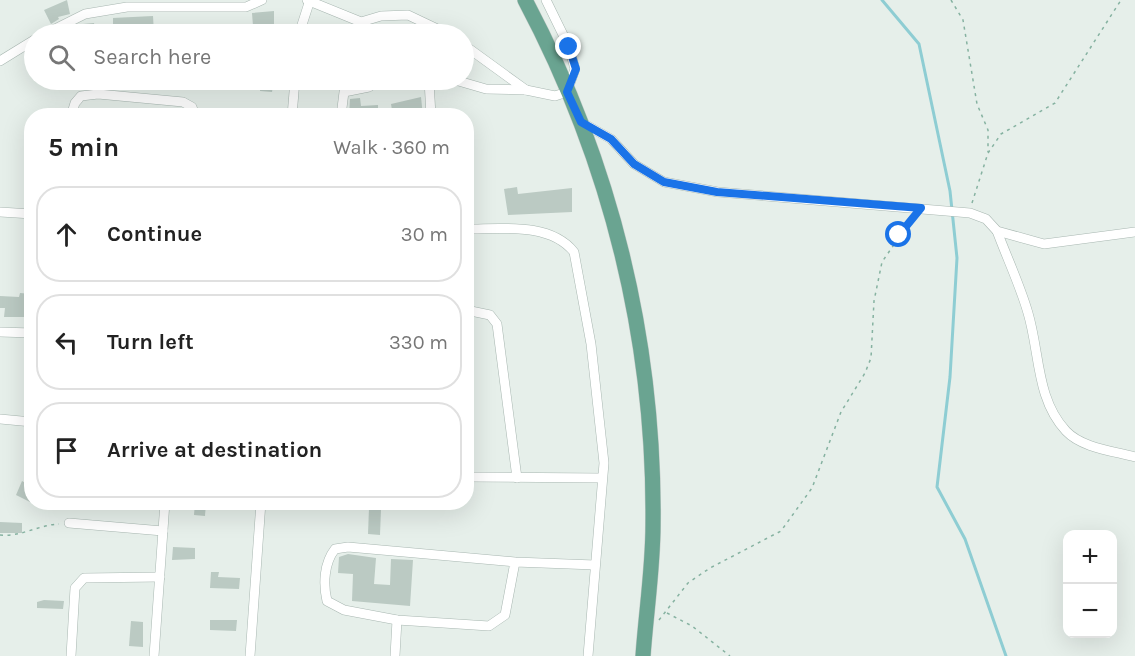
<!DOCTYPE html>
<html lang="en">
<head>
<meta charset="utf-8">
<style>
	body { margin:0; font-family:Karla,sans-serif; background:#f6f6f6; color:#222 }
	.controls { position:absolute; right:18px; bottom:18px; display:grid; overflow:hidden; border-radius:12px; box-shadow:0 6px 24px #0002 }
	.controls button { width:54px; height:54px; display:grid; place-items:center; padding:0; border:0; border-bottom:2px solid #e0e0e0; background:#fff; color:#222; font:30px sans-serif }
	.stop { position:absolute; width:18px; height:18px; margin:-14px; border:4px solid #1a73e8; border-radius:50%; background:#fff }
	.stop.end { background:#1a73e8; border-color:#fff; box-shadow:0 2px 6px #0008 }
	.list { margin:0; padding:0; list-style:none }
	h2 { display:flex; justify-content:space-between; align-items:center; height:78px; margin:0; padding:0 24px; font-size:26px }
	h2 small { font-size:20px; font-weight:400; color:#767676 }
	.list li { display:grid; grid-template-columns:39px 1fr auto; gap:18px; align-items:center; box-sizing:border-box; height:96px; margin:0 12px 12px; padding:0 12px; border:2px solid #e0e0e0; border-radius:24px }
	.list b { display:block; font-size:22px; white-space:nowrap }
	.list em { font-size:20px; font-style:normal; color:#767676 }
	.icon { flex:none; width:33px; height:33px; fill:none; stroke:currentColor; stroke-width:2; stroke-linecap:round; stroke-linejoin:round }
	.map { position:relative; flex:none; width:1135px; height:656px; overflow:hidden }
	.search { position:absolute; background:#fff; box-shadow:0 6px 24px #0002; left:24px; top:24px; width:450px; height:66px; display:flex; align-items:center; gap:15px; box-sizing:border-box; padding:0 21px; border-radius:33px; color:#767676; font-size:22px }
	.panel { position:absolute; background:#fff; box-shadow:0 6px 24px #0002; left:24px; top:108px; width:450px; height:402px; border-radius:24px }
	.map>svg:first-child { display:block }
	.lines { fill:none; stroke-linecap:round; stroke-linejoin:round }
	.stream { stroke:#8ecdd3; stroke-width:3 }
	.building { fill:#bbcac3 }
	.minor-casing { stroke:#a8b7b1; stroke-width:10 }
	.primary-casing { stroke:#c2cac7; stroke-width:16 }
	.path { stroke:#86b2a1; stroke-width:1.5; stroke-dasharray:3 4.5; stroke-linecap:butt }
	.minor { stroke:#fff; stroke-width:9 }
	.primary { stroke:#6aa491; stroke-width:15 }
	.route { stroke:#1a73e8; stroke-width:8 }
</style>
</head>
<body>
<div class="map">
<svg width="1135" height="656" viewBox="0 0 1135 656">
	<rect width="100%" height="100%" fill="#e6efea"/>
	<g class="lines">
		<polyline class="stream" points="882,0 919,44 950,191 957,258 950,377 937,487 965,539 1006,656"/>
	</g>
	<g class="building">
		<polygon points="67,0 70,14 58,17 59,19 51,24 44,10"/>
		<polygon points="274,11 274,26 253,26 252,13"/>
		<polygon points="153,16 154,33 144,34 144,29 129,30 130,34 119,34 119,30 113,31 113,18"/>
		<polygon points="94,23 96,34 84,34 83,24"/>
		<polygon points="415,27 425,34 384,34 383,29"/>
		<polygon points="261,80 274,80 272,92 260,91"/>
		<polygon points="421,97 423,116 393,116 391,104"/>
		<polygon points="360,98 361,106 378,105 378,116 349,116 350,99"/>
		<polygon points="517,187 518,194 572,188 572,212 508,215 504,189"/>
		<polygon points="20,293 32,294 32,317 4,317 5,308 0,308 0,296 19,297"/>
		<polygon points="22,481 29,485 27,489 32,491 32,503 16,495"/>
		<polygon points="195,502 206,502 205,516 194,515"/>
		<polygon points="369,508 381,509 380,535 368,534"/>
		<polygon points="0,522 22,523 22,533 0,533"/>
		<polygon points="173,547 195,548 195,559 172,560"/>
		<polygon points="348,554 376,558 374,584 390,585 391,559 413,560 410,606 352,601 353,574 338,573 339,557"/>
		<polygon points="211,572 219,572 218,577 240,578 239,589 210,588"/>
		<polygon points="44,600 64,601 63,609 37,608 37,602"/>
		<polygon points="210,620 237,620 236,631 210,630"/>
		<polygon points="131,621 143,622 143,647 129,646"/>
	</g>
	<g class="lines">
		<g class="minor-casing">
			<g id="minor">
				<polyline points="307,0 361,22 381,16 408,15 448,34"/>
				<polyline points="361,22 371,34"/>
				<polyline points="45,34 85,14 127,7 246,7 262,0"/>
				<polyline points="299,34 309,3"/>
				<polyline points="464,45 526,90"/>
				<polyline points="0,61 34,40"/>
				<polyline points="429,80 431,116"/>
				<polyline points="455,80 486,89 526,90 555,96 567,92 575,69 569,47 546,0"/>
				<polyline points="71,116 75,103 81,96 98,94 183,102 192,107 195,116"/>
				<polyline points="292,116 295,80"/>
				<polyline points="341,116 344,92 369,87 379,80"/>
				<polyline points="581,122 611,139 634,164 664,182 718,192 970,213 986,219 997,231 1044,244 1135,232"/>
				<polyline points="0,212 32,214"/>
				<path d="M466,229C502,229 550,222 574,252L591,344L604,463L588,656"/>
				<path d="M997,231C1007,258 1020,285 1028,313C1040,353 1036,399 1066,431C1082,448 1113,451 1135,457"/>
				<polyline points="466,310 490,315 497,324 517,478"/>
				<polyline points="0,332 32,333"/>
				<polyline points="0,419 32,422"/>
				<polyline points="466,477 602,478"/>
				<polyline points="69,523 163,531"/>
				<path d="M515,562L505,615L489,626L397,620L344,610L327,601C323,584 324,563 335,549L348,547L515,562L595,565"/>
				<polyline points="71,656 75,588 84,578 160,577"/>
				<polyline points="154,656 165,502"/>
				<polyline points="250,656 261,502"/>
				<polyline points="395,656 397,620"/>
			</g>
		</g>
		<g class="primary-casing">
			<path id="primary" d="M525,0C611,162 655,341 653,525C653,568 646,613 643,656"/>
		</g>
		<g class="path">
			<polyline points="951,0 963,20 977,104 988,130 988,152"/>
			<polyline points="972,203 988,153 1001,134 1055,103 1121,0"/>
			<path d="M0,535C21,537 38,525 59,524"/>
			<polyline points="667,613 692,626 730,656"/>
			<polyline points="659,620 688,583 710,568 781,531 812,488 841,412 865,373 871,358 874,301 882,262 913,217"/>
		</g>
		<use href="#minor" class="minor"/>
		<use href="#primary" class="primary"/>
	</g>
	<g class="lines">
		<polyline class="route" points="569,47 576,69 567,92 581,122 611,139 634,164 664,182 717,192 921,208 899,235"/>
	</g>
</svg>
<div class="controls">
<button>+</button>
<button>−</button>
</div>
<div class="stop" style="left:899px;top:235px"></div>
<div class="stop end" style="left:569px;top:47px"></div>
<div class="search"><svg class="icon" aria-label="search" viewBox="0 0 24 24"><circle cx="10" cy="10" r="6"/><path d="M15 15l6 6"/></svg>Search here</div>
<section class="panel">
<h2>5 min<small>Walk · 360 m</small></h2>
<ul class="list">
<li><svg class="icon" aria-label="ahead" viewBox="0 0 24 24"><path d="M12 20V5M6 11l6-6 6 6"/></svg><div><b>Continue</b></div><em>30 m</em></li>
<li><svg class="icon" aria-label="left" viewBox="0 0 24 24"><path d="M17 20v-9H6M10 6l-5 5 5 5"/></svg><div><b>Turn left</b></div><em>330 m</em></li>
<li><svg class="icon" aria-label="arrive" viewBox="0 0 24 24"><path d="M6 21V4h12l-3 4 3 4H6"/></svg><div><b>Arrive at destination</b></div></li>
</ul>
</section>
</div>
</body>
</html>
